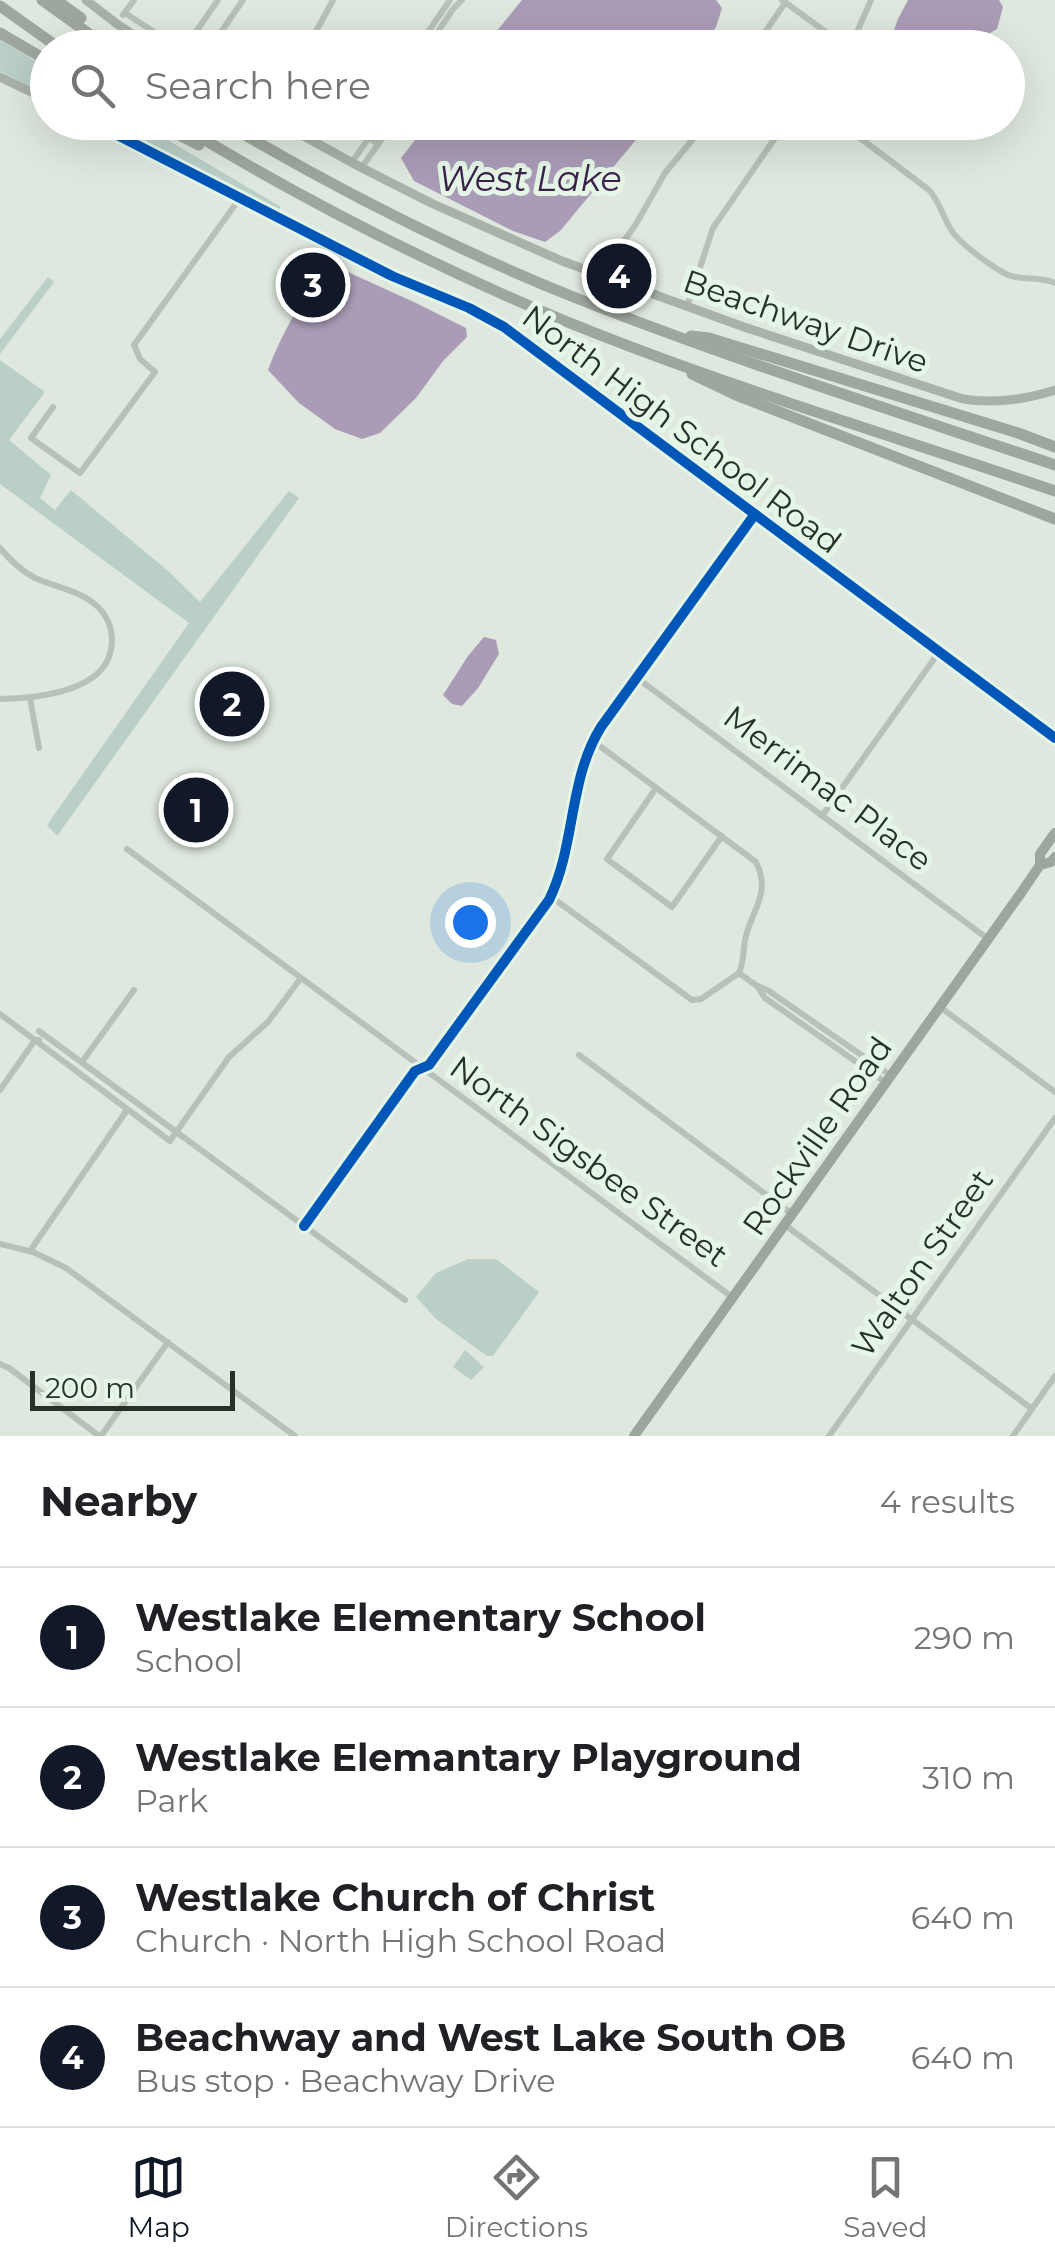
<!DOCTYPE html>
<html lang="en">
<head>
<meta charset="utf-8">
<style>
	body { margin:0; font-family:Montserrat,sans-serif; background:#f2f2f2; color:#202124 }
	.scale { position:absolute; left:30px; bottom:25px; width:205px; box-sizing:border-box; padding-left:10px; border:5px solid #283126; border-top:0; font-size:28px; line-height:35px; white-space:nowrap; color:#283126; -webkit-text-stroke:8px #e5f6e6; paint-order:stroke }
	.you { position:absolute; left:470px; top:922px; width:35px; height:35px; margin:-25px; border:8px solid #fff; border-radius:50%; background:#1a73e8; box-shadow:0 0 0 15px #1a73e833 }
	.badge { display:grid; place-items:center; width:65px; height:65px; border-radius:50%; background:#111827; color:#fff; font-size:32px; font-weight:700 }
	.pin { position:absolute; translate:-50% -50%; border:5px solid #fff; box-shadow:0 2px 10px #0006 }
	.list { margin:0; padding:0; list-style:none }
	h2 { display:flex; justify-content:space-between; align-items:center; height:130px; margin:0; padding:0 40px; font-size:42px }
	h2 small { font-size:32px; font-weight:400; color:#757577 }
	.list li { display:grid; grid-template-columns:65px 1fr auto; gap:30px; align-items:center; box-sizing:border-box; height:140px; padding:0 40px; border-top:2px solid #e0e0e0 }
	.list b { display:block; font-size:38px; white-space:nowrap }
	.list p { margin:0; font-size:32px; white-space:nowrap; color:#757577 }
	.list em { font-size:32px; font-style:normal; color:#757577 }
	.icon { flex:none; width:55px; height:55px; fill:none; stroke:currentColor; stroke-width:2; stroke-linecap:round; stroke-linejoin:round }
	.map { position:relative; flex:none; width:1055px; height:1436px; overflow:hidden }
	.search { position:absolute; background:#fff; box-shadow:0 10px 40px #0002; left:30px; right:30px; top:30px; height:110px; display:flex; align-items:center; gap:25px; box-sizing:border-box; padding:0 35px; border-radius:55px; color:#757577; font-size:38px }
	.sheet { height:690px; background:#fff }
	nav { display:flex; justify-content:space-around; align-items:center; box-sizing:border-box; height:140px; border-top:2px solid #e0e0e0; background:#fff; font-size:28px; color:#757577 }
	nav a { display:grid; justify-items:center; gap:5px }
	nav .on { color:#111827 }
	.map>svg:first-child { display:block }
	.green { fill:#b9cfc7 }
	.water { fill:#aa9cb7 }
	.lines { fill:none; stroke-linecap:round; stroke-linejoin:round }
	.street { stroke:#b7c1b7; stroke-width:6 }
	.secondary { stroke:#a8b2a8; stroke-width:9 }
	.primary { stroke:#9da69c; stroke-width:10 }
	.highway { stroke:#9ea79d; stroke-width:11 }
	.cycleway-casing { stroke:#e5f6e6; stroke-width:16 }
	.cycleway { stroke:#0057b8; stroke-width:10 }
	.labels { text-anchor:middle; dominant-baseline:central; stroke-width:10; stroke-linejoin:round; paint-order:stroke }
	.street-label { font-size:32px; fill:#283126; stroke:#e5f6e6 }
	.water-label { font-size:35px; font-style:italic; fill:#3b224c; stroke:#e5f6e6 }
</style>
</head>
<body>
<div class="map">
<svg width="1055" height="1436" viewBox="0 0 1055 1436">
	<rect width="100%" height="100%" fill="#dee8de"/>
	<g class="green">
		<polygon points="0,39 47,68 47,96 0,71"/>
		<polygon points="100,123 139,123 281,207 279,209"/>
		<polygon points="48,277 54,282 0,354 0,339"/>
		<polygon points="0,360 45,392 9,440 51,475 40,498 55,510 71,490 167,570 200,602 289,491 299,498 57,836 47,825 189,623 0,484"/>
		<polygon points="230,681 250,695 248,735 208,712"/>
		<polygon points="468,1259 496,1259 539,1292 493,1356 487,1356 436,1319 416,1297 436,1273"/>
		<polygon points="465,1350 484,1367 471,1380 453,1367"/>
	</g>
	<g class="water">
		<polygon points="522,0 716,0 722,8 716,27 703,47 484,47"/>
		<polygon points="908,0 999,0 1003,7 997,29 966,47 888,47 898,19"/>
		<polygon points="429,122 650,122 650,123 560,231 545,242 513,231 414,181 401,158"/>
		<path d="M339,268L416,303L466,328L467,337L443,361L416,398L380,433L362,439L335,429L299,403L268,370C281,334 301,302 322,270Z"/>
		<polygon points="484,637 496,640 499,654 478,688 462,706 452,704 443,695 468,656"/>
	</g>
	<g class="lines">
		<g class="street">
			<polyline points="782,0 848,48"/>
			<polyline points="125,13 179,48"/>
			<polyline points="123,15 134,0"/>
			<polyline points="192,48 193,36 218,0"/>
			<polyline points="210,48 243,0"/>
			<polyline points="307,48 333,0"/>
			<polyline points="417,48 450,0"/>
			<polyline points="427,48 453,9 462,0"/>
			<polyline points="754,48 785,3"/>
			<polyline points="850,48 871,0"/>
			<polyline points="346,122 378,144"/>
			<path d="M839,122L929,190C940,202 943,218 952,231C960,244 995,269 1008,275C1024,281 1040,276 1055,283"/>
			<polyline points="352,162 380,122"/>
			<polyline points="362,167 394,122"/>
			<polyline points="600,275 636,224 665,173 707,122"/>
			<polyline points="687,307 713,228 786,122"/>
			<polyline points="53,407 31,438 80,473 155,372 140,359 134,345 240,198"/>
			<path d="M0,548C10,560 20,570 35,578C55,587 82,591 98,607C107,616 112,628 112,641C111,692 38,698 0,699"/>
			<polyline points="637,678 988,939"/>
			<polyline points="30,698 39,748"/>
			<path d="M593,741L756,862C772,894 751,910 745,940C743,952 744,962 739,973"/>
			<polyline points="656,788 607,859 672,907 722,836"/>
			<polyline points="822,816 939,652"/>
			<polyline points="127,849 732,1297"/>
			<polyline points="550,896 692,1000 701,999 739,973"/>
			<polyline points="739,973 757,986 765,998 885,1082"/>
			<polyline points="758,986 769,991 890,1075"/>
			<polyline points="940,1007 1055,1092"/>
			<polyline points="0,1014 170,1141 229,1057 268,1022 301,978"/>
			<polyline points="39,1031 405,1300"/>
			<polyline points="579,1055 792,1214"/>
			<polyline points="82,1062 134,990"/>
			<polyline points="0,1090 35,1040 39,1040"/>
			<polyline points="785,1225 1032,1409"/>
			<path d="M304,1226L415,1071L429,1065L549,900C576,845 568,780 601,727L755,514"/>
			<polyline points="0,1244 33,1252 66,1268 295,1436"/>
			<polyline points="30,1251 127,1110"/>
			<polyline points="0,1364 9,1368 99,1436"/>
			<polyline points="101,1436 168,1342"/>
			<polyline points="829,1436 1055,1118"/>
			<polyline points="1013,1436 1055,1376"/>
		</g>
		<g class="secondary">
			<polyline points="86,0 117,24 153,48"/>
			<polyline points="0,77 48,100"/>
			<polyline points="92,122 392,276 469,308 504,327 1055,738"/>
			<path d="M278,122L362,168L431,203L562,261L744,327L963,399C995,404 1024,400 1055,390"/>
		</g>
		<g class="primary">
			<polyline points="1040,865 1051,862 1055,857"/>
			<polyline points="634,1436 1021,893 1040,865 1040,854 1055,833"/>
		</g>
		<g class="highway">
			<polyline points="42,0 109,48"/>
			<polyline points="56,0 81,18"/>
			<polyline points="0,6 59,48"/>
			<polyline points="0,33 48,61"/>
			<polyline points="154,122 199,145"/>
			<path d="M175,122C296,196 423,261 553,316C717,384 888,434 1055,491"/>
			<path d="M223,122C336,189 454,249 576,298C733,360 895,411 1055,465"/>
			<polyline points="691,336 709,338 1018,433 1055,447"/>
			<polyline points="692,374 736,395 1055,519"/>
		</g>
		<g class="cycleway-casing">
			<g id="cycleway">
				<polyline points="92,122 392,276 469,308 504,327 1055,738"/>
				<path d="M304,1226L415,1071L429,1065L549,900C576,845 568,780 601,727L755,514"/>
			</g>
		</g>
		<use href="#cycleway" class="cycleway"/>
	</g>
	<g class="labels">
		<g class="street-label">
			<text transform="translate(806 321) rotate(19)">Beachway Drive</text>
			<text transform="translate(682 429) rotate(37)">North High School Road</text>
			<text transform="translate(828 788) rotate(37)">Merrimac Place</text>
			<text transform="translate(817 1136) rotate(-55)">Rockville Road</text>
			<text transform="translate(589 1161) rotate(36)">North Sigsbee Street</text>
			<text transform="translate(922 1263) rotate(-55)">Walton Street</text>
		</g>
		<g class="water-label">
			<text x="530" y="178">West Lake</text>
		</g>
	</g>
</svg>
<div class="scale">200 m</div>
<div class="you"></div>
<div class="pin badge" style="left:196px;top:810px">1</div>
<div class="pin badge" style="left:232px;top:704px">2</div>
<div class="pin badge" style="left:313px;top:285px">3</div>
<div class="pin badge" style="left:619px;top:276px">4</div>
<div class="search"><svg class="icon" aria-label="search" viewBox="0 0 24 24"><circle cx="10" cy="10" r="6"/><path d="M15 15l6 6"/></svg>Search here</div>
</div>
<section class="sheet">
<h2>Nearby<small>4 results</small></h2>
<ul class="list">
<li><span class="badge">1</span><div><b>Westlake Elementary School</b><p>School</p></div><em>290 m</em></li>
<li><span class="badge">2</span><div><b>Westlake Elemantary Playground</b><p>Park</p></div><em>310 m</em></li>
<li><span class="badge">3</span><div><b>Westlake Church of Christ</b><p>Church · North High School Road</p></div><em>640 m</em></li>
<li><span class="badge">4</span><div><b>Beachway and West Lake South OB</b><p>Bus stop · Beachway Drive</p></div><em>640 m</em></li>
</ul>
</section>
<nav>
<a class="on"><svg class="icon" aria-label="map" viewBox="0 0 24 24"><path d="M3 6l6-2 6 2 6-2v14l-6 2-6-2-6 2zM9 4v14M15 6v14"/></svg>Map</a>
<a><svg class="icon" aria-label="directions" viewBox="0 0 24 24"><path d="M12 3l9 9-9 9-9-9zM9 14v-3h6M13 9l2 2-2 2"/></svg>Directions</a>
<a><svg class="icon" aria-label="saved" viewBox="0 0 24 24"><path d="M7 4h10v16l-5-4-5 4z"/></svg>Saved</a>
</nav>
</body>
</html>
